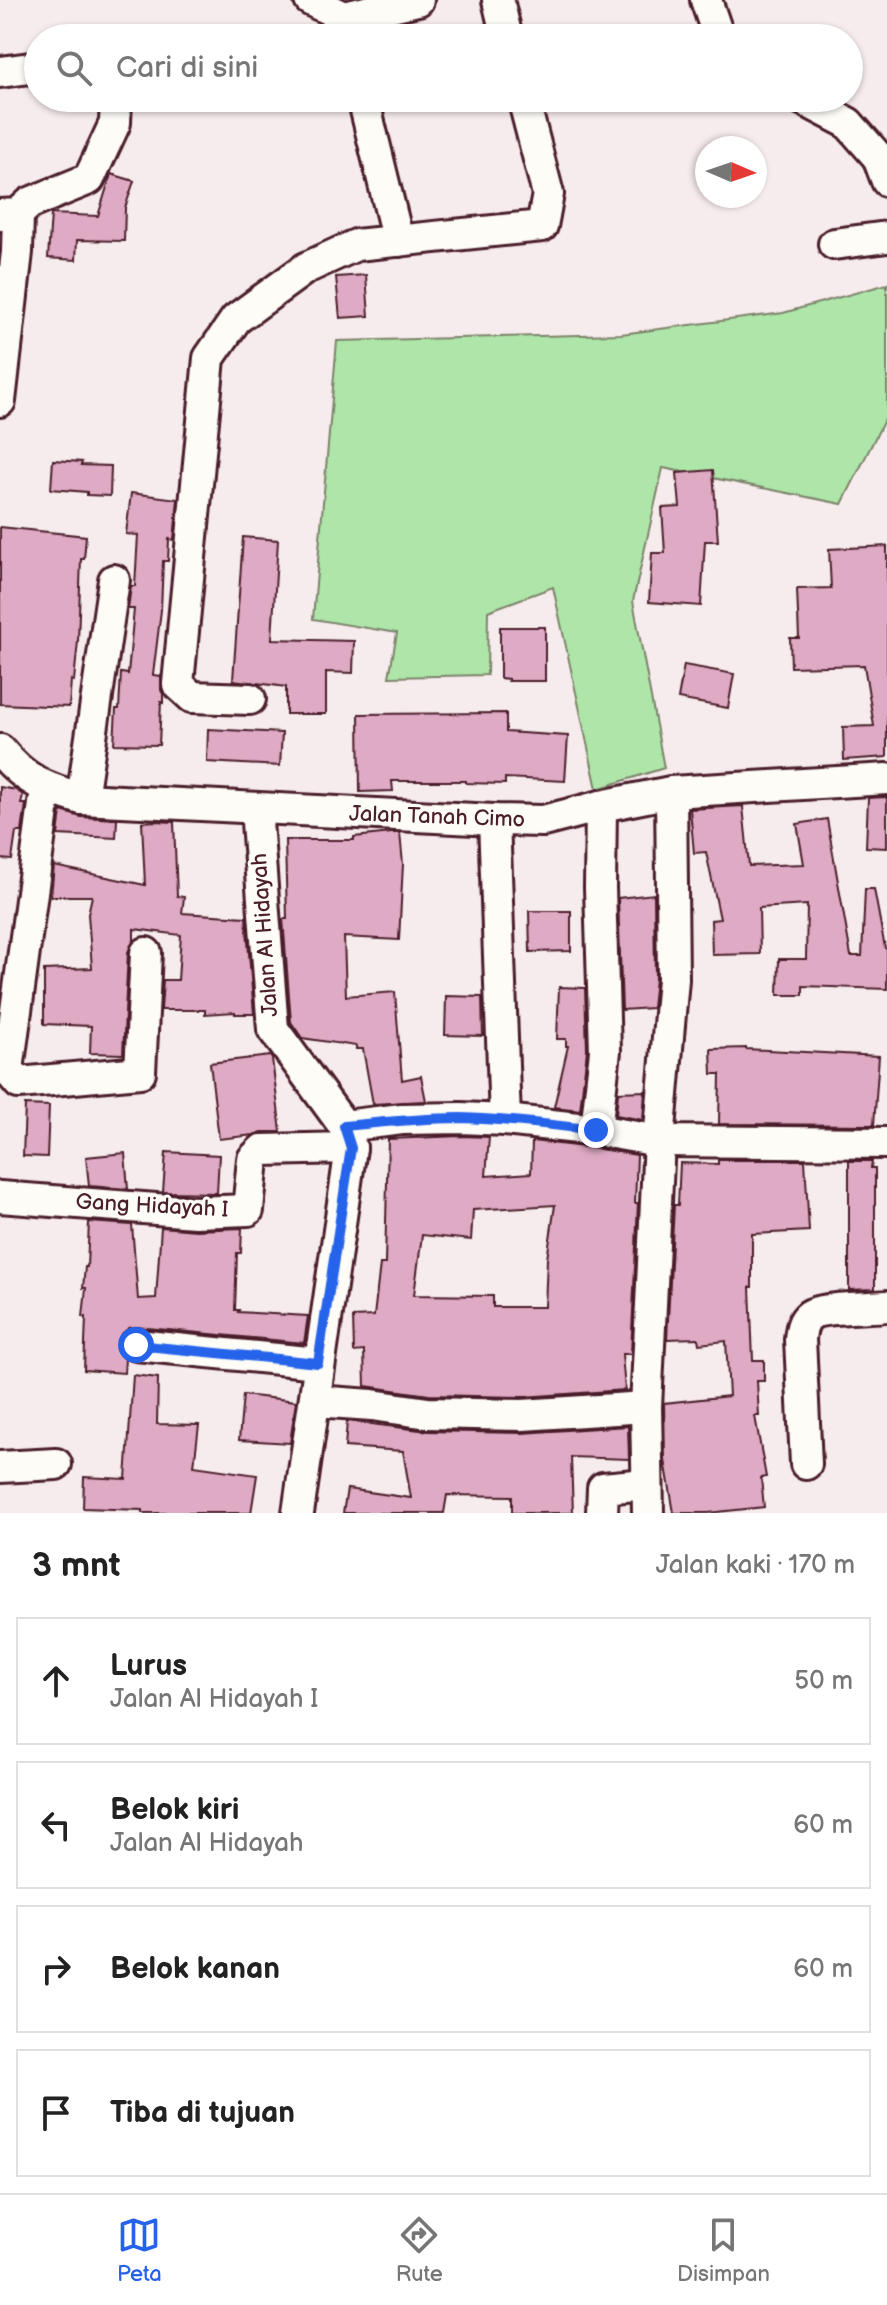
<!DOCTYPE html>
<html lang="id">
<head>
<meta charset="utf-8">
<style>
	body { margin:0; font-family:"Balsamiq Sans",sans-serif; background:#f6f6f6; color:#222 }
	.compass { position:absolute; left:695px; top:136px; width:72px; height:72px; border-radius:50%; background:#fff; box-shadow:0 2px 6px #0004; rotate:92deg }
	.stop { position:absolute; width:24px; height:24px; margin:-18px; border:6px solid #2563eb; border-radius:50%; background:#fff }
	.stop.end { background:#2563eb; border-color:#fff; box-shadow:0 2px 8px #0008 }
	.list { margin:0; padding:0; list-style:none }
	h2 { display:flex; justify-content:space-between; align-items:center; height:104px; margin:0; padding:0 32px; font-size:34px }
	h2 small { font-size:26px; font-weight:400; color:#767676 }
	.list li { display:grid; grid-template-columns:52px 1fr auto; gap:24px; align-items:center; box-sizing:border-box; height:128px; margin:0 16px 16px; padding:0 16px; border:2px solid #e0e0e0; border-radius:0px }
	.list b { display:block; font-size:30px; white-space:nowrap }
	.list p { margin:0; font-size:26px; white-space:nowrap; color:#767676 }
	.list em { font-size:26px; font-style:normal; color:#767676 }
	.icon { flex:none; width:44px; height:44px; fill:none; stroke:currentColor; stroke-width:2; stroke-linecap:round; stroke-linejoin:round }
	.map { position:relative; flex:none; width:887px; height:1513px; overflow:hidden }
	.search { position:absolute; background:#fff; box-shadow:0 2px 6px #0004; left:24px; right:24px; top:24px; height:88px; display:flex; align-items:center; gap:20px; box-sizing:border-box; padding:0 28px; border-radius:44px; color:#767676; font-size:30px }
	.sheet { height:680px; background:#fff }
	nav { display:flex; justify-content:space-around; align-items:center; box-sizing:border-box; height:112px; border-top:2px solid #e0e0e0; background:#fff; font-size:22px; color:#767676 }
	nav a { display:grid; justify-items:center; gap:4px }
	nav .on { color:#2563eb }
	.map>svg:first-child { display:block }
	.green { fill:#aee6a9; stroke:#7c826a; stroke-width:2 }
	.building { fill:#dfaac4; stroke:#4a1f2b; stroke-width:2; fill-rule:evenodd }
	.lines { fill:none; stroke-linecap:round; stroke-linejoin:round }
	.street-casing { stroke:#4a1f2b; stroke-width:36 }
	.street { stroke:#fdfcf7; stroke-width:30 }
	.route { stroke:#2563eb; stroke-width:10 }
	.labels { text-anchor:middle; dominant-baseline:central; stroke-width:6; stroke-linejoin:round; paint-order:stroke }
	.street-label { font-size:22px; fill:#4a1f2b; stroke:#fdfcf7 }
</style>
</head>
<body>
<div class="map">
<svg width="887" height="1513" viewBox="0 0 887 1513">
	<rect width="100%" height="100%" fill="#f7eced"/>
	<filter id="ink" filterUnits="userSpaceOnUse"><feTurbulence type="fractalNoise" baseFrequency=".0125" numOctaves="2"/><feDisplacementMap in="SourceGraphic" scale="16" xChannelSelector="R" yChannelSelector="G"/><feConvolveMatrix kernelMatrix="1 2 1 2 8 2 1 2 1" color-interpolation-filters="sRGB"/></filter>
	<g filter="url(#ink)">
		<polygon class="green" points="887,284 887,419 884,420 842,504 663,468 633,601 664,768 597,789 553,587 488,611 487,675 389,677 397,633 313,619 337,341 621,334 783,313"/>
		<g class="building">
			<polygon points="111,174 134,181 125,208 124,241 77,240 76,260 48,258 51,214 98,216"/>
			<polygon points="366,275 369,316 340,318 336,277"/>
			<polygon points="53,460 82,462 81,465 111,466 110,496 87,495 87,492 51,489"/>
			<polygon points="713,470 718,541 705,541 701,606 649,602 652,553 665,553 662,508 680,507 677,473"/>
			<polygon points="131,493 178,499 174,540 169,539 168,561 163,561 161,610 153,675 161,676 161,690 163,694 163,703 161,702 159,745 114,744 116,709 119,709 121,673 128,674 134,609 128,609 131,586 135,586 138,535 126,534"/>
			<polygon points="0,527 86,536 84,559 81,559 78,641 74,681 71,680 69,707 0,704"/>
			<polygon points="243,537 278,540 272,639 354,641 353,673 326,672 326,714 286,714 286,687 233,680"/>
			<polygon points="887,546 887,757 844,760 843,727 874,726 864,665 791,667 790,638 799,638 797,589 831,588 829,549"/>
			<polygon points="500,627 545,627 545,681 508,681 508,679 500,678"/>
			<polygon points="684,665 734,674 728,708 678,699"/>
			<polygon points="506,713 506,732 568,736 565,781 505,778 505,784 466,783 466,781 392,781 393,791 360,792 359,714"/>
			<polygon points="208,729 282,733 280,766 207,762"/>
			<polygon points="0,787 16,790 23,795 21,804 26,804 22,832 16,832 12,860 0,859"/>
			<polygon points="887,797 887,848 866,847 868,798"/>
			<polygon points="743,806 749,866 804,864 797,824 827,819 851,956 862,956 865,889 874,889 885,948 887,949 887,989 803,986 803,995 778,995 779,959 806,959 807,905 759,908 760,954 712,955 711,920 720,919 706,852 694,853 690,809"/>
			<polygon points="61,811 81,817 117,819 116,838 58,835"/>
			<polygon points="155,821 174,822 177,896 184,897 182,913 246,917 254,1014 235,1014 235,1012 205,1014 205,1010 161,1010 163,980 178,980 181,935 134,929 134,940 128,952 123,1054 90,1053 91,1026 44,1024 44,970 92,968 88,914 92,896 51,896 54,866 145,885 142,822"/>
			<polygon points="392,833 400,833 403,864 399,940 344,937 346,996 395,992 402,1080 421,1076 426,1101 373,1104 363,1049 356,1049 356,1046 302,1038 291,1022 283,919 287,919 285,840 354,840 354,837"/>
			<polygon points="654,894 655,978 652,1008 622,1010 618,898"/>
			<polygon points="529,911 571,911 571,951 530,952"/>
			<polygon points="559,987 585,988 587,1050 580,1110 554,1107 568,1046 566,1046 566,1039 557,1039"/>
			<polygon points="446,996 482,997 483,1036 445,1035"/>
			<polygon points="746,1048 746,1049 879,1056 874,1125 719,1124 720,1074 712,1074 711,1049"/>
			<polygon points="270,1056 272,1059 281,1132 262,1132 254,1135 219,1139 210,1063"/>
			<polygon points="645,1091 643,1120 616,1115 618,1092"/>
			<polygon points="25,1105 49,1106 47,1157 23,1156"/>
			<path d="M461,1136L489,1137L486,1176L531,1173L532,1141L593,1148L637,1155L635,1203H638L631,1354H622L625,1390L522,1397L429,1395L365,1386L364,1351L354,1352L353,1317L374,1316L380,1264H385L388,1139ZM555,1205L547,1259L545,1307H493V1296L414,1295L422,1235L471,1240L473,1210Z"/>
			<polygon points="166,1152 219,1155 217,1193 163,1192"/>
			<polygon points="125,1153 128,1189 89,1186 86,1157"/>
			<polygon points="718,1160 805,1160 809,1231 752,1234 752,1287 750,1287 753,1360 764,1360 764,1381 757,1381 759,1416 755,1416 766,1477 761,1478 764,1507 708,1513 674,1513 665,1460 664,1403 729,1396 726,1341 699,1344 698,1338 667,1339 674,1205 678,1205 680,1163 718,1164"/>
			<polygon points="849,1161 872,1161 871,1168 875,1168 875,1289 849,1290"/>
			<polygon points="89,1222 132,1225 138,1299 156,1298 161,1227 196,1230 242,1228 241,1253 237,1253 235,1310 239,1310 238,1312 308,1316 304,1343 137,1327 129,1328 122,1334 118,1342 119,1352 125,1359 124,1373 84,1370 86,1317 83,1317 86,1288 83,1288 85,1267 87,1267"/>
			<polygon points="133,1375 158,1378 157,1424 199,1425 194,1466 257,1475 251,1513 142,1513 142,1510 83,1508 84,1477 126,1479"/>
			<polygon points="243,1395 296,1401 290,1443 239,1440"/>
			<polygon points="347,1421 428,1431 522,1433 628,1426 629,1459 571,1457 573,1513 512,1513 512,1496 447,1495 444,1513 343,1513 347,1489 411,1498 403,1451 345,1447"/>
		</g>
		<g class="lines">
			<g class="street-casing">
				<g id="street">
					<polyline points="310,0 344,17 418,0"/>
					<polyline points="498,0 507,38"/>
					<polyline points="706,0 719,38"/>
					<polyline points="0,72 38,67"/>
					<polyline points="363,98 398,241"/>
					<polyline points="800,98 848,123 878,157 887,181"/>
					<polyline points="0,215 18,214 30,203 89,179 115,123 116,98"/>
					<polyline points="834,244 887,237"/>
					<polyline points="0,401 17,252 18,214"/>
					<polyline points="250,699 192,697 178,684 209,358 236,319 306,268 356,245 542,226 548,194 523,98"/>
					<path d="M0,750C25,781 45,788 82,799L494,820L543,821L601,806L671,792L887,779"/>
					<polyline points="46,789 8,1070 19,1083 140,1072 146,953"/>
					<polyline points="82,799 114,580"/>
					<polyline points="256,809 273,1029 344,1126 351,1148 298,1513"/>
					<polyline points="494,820 505,1120"/>
					<polyline points="344,1126 402,1119 461,1118 505,1120 596,1130 659,1141 887,1143"/>
					<polyline points="596,1130 605,1051 600,888 601,806"/>
					<polyline points="0,1197 195,1212 248,1210 253,1159 262,1150 351,1148"/>
					<polyline points="136,1345 318,1363"/>
					<polyline points="315,1401 372,1405 428,1413 522,1415 646,1407"/>
					<path d="M806,1464L800,1339C801,1330 802,1321 810,1315C821,1307 871,1308 887,1306"/>
					<polyline points="0,1467 56,1464"/>
					<polyline points="602,1513 603,1488 646,1484"/>
					<polyline points="648,1513 646,1407 659,1141 673,979 671,792"/>
				</g>
			</g>
			<use href="#street" class="street"/>
		</g>
	</g>
	<g class="lines" filter="url(#ink)">
		<path class="route" d="M136,1345L318,1363L351,1148L344,1126C383,1122 421,1118 461,1118C506,1119 551,1125 596,1130"/>
	</g>
	<g class="labels">
		<g class="street-label">
			<text transform="translate(437 817) rotate(2)">Jalan Tanah Cimo</text>
			<text transform="translate(265 935) rotate(-94)">Jalan Al Hidayah</text>
			<text transform="translate(152 1206) rotate(3)">Gang Hidayah I</text>
		</g>
	</g>
</svg>
<svg class="compass" viewBox="-18 -18 36 36"><path d="M0-13l5 13h-10z" fill="#e53935"/><path d="M0 13l5-13h-10z" fill="#767676"/></svg>
<div class="stop" style="left:136px;top:1345px"></div>
<div class="stop end" style="left:596px;top:1130px"></div>
<div class="search"><svg class="icon" aria-label="search" viewBox="0 0 24 24"><circle cx="10" cy="10" r="6"/><path d="M15 15l6 6"/></svg>Cari di sini</div>
</div>
<section class="sheet">
<h2>3 mnt<small>Jalan kaki · 170 m</small></h2>
<ul class="list">
<li><svg class="icon" aria-label="ahead" viewBox="0 0 24 24"><path d="M12 20V5M6 11l6-6 6 6"/></svg><div><b>Lurus</b><p>Jalan Al Hidayah I</p></div><em>50 m</em></li>
<li><svg class="icon" aria-label="left" viewBox="0 0 24 24"><path d="M17 20v-9H6M10 6l-5 5 5 5"/></svg><div><b>Belok kiri</b><p>Jalan Al Hidayah</p></div><em>60 m</em></li>
<li><svg class="icon" aria-label="right" viewBox="0 0 24 24"><path d="M7 20v-9h11M14 6l5 5-5 5"/></svg><div><b>Belok kanan</b></div><em>60 m</em></li>
<li><svg class="icon" aria-label="arrive" viewBox="0 0 24 24"><path d="M6 21V4h12l-3 4 3 4H6"/></svg><div><b>Tiba di tujuan</b></div></li>
</ul>
</section>
<nav>
<a class="on"><svg class="icon" aria-label="map" viewBox="0 0 24 24"><path d="M3 6l6-2 6 2 6-2v14l-6 2-6-2-6 2zM9 4v14M15 6v14"/></svg>Peta</a>
<a><svg class="icon" aria-label="directions" viewBox="0 0 24 24"><path d="M12 3l9 9-9 9-9-9zM9 14v-3h6M13 9l2 2-2 2"/></svg>Rute</a>
<a><svg class="icon" aria-label="saved" viewBox="0 0 24 24"><path d="M7 4h10v16l-5-4-5 4z"/></svg>Disimpan</a>
</nav>
</body>
</html>
